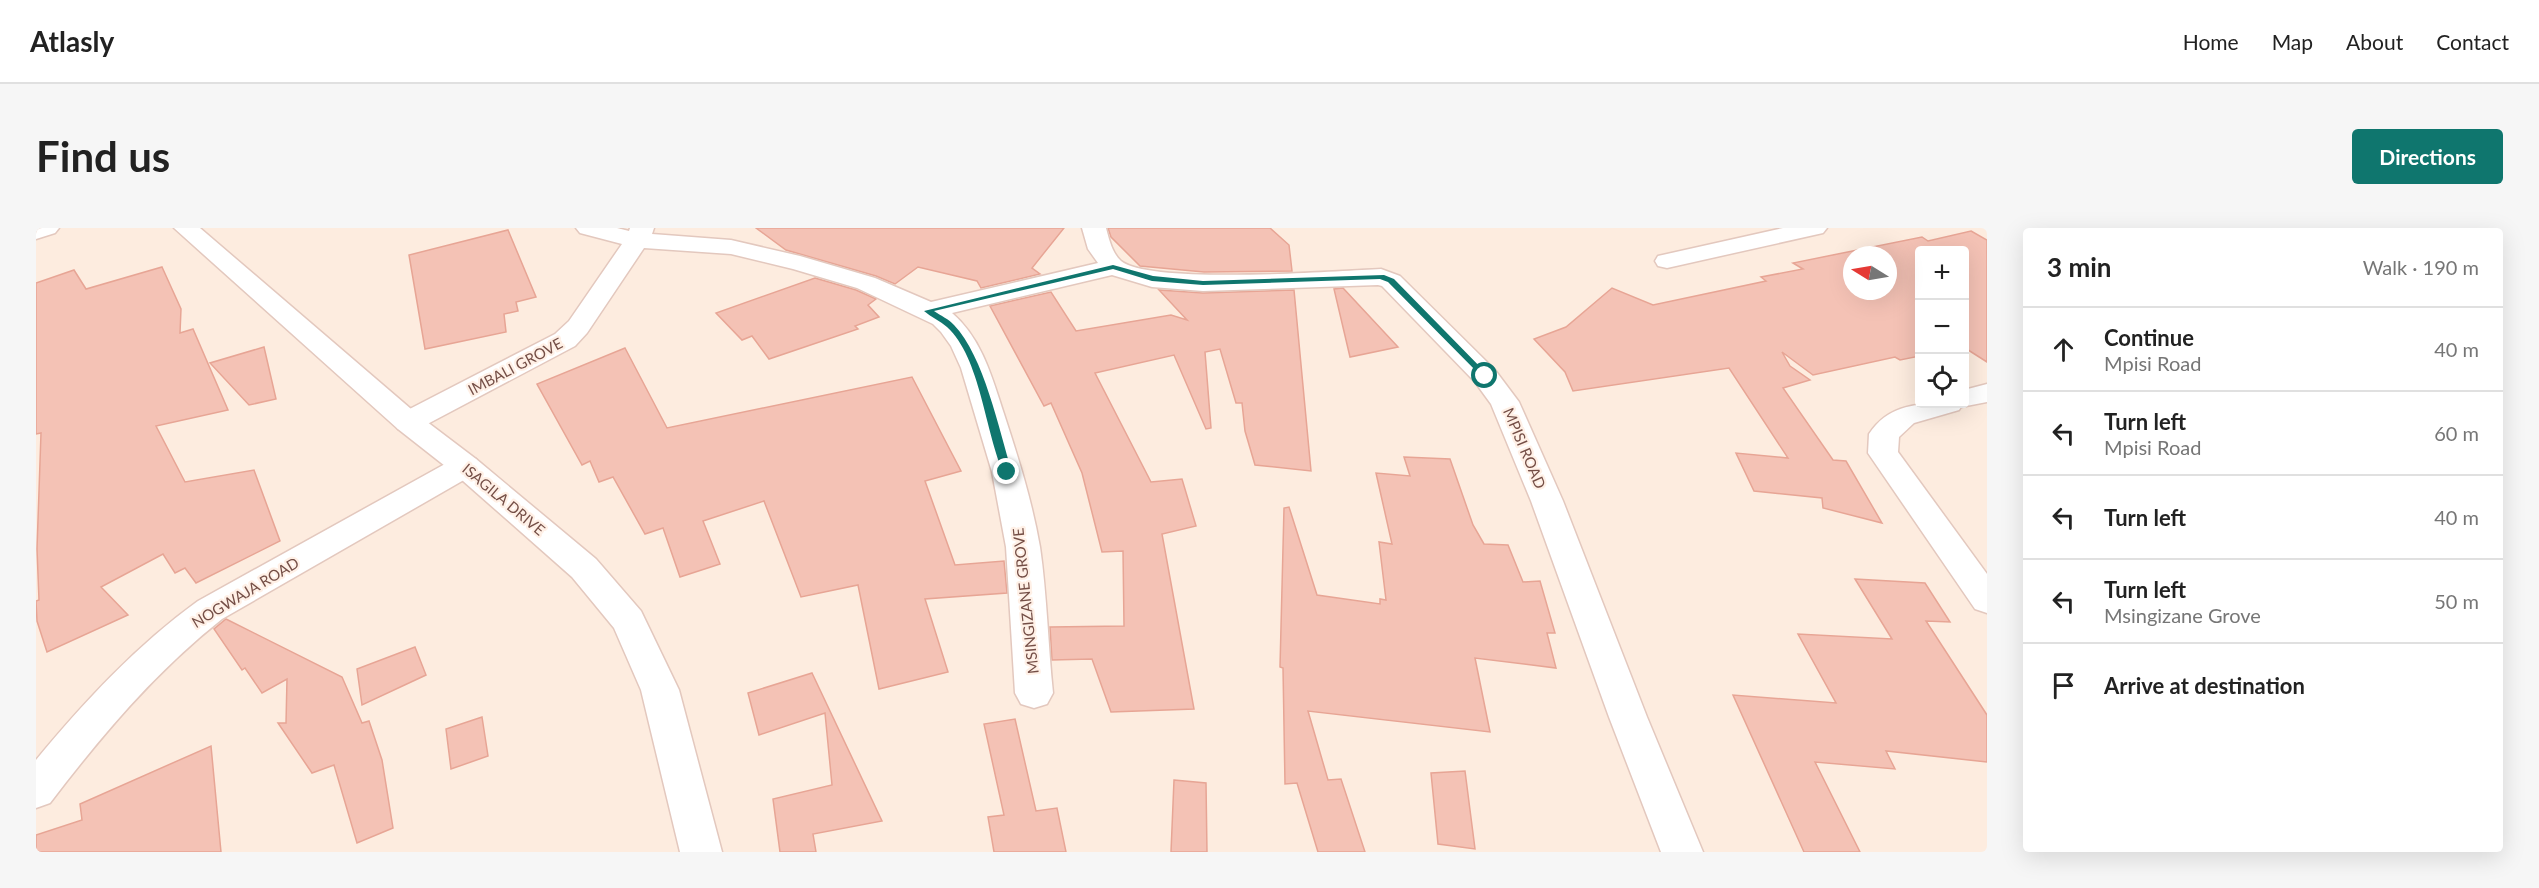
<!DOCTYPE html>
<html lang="en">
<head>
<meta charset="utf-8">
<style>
	body { margin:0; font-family:Lato,sans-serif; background:#f6f6f6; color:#222 }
	.controls { position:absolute; right:18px; top:18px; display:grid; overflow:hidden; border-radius:6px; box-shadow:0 6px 24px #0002 }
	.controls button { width:54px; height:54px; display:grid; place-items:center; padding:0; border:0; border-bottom:2px solid #e0e0e0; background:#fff; color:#222; font:30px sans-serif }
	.compass { position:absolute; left:1807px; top:18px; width:54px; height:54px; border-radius:50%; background:#fff; box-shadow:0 6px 24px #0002; rotate:281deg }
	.stop { position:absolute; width:18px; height:18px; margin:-14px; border:4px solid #0f766e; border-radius:50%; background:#fff }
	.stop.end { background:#0f766e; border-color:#fff; box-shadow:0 2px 6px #0008 }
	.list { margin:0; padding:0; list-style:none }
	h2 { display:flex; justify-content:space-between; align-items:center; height:78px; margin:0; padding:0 24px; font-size:26px }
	h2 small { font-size:20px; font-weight:400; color:#767676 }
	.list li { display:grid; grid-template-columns:39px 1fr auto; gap:18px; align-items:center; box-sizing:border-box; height:84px; padding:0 24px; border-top:2px solid #e0e0e0 }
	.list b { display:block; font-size:22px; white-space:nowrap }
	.list p { margin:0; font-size:20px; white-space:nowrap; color:#767676 }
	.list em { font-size:20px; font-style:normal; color:#767676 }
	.icon { flex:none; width:33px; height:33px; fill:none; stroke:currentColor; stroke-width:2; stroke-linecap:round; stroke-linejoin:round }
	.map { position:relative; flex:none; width:1951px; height:624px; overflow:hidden; border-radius:6px }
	header { display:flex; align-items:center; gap:36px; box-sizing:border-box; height:84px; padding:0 30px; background:#fff; border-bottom:2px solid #e0e0e0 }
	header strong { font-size:28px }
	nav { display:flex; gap:33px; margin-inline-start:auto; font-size:21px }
	.intro { display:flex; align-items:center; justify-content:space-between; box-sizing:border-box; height:144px; padding:0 36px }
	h1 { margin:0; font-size:42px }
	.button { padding:15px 27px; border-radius:6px; background:#0f766e; color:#fff; font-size:21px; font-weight:700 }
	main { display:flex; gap:36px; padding:0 36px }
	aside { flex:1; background:#fff; border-radius:6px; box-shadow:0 6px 24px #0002 }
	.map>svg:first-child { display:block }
	.building { fill:#f4c2b5; stroke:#e7a595; stroke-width:1.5; fill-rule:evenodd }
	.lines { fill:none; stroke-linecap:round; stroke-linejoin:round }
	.minor-casing { stroke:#e3c8be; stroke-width:3 }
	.tertiary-casing { stroke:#e3c8be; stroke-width:3 }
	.minor { fill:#fff; fill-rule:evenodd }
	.tertiary { fill:#fff; fill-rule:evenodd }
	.route { fill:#0f766e }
	.labels { text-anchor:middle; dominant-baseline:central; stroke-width:4.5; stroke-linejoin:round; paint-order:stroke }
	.street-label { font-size:15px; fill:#744e46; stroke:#fff0e6 }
</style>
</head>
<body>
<header>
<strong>Atlasly</strong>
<nav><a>Home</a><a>Map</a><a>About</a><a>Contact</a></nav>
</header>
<div class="intro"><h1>Find us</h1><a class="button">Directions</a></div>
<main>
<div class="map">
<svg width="1951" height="624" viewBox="0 0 1951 624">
	<rect width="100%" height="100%" fill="#fdecdf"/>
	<g class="building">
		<polygon points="720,0 1028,0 996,40 1004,46 945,60 941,53 882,39 859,56 840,48 750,22"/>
		<polygon points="1072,0 1234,0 1253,17 1256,43 1168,44 1104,38 1075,9"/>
		<polygon points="472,2 500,69 480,74 482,83 468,86 470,104 389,121 373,27"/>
		<path d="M1935,3L1951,12V134L1929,120V22H1884V128L1864,132L1859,129L1777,147L1746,124L1754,138L1774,152L1747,160L1797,232L1810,233L1846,295L1787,280L1786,270L1718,263L1700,225L1752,230L1693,140L1537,163L1529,144L1498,111L1530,99L1576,60L1617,77L1730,53L1725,49L1767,41L1757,35L1886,9L1892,13ZM1816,27H1852V63H1816Z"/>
		<polygon points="126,39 145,81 144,105 157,101 192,182 120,198 149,254 218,242 244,313 160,355 149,340 139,345 127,326 65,359 92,387 11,424 1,393 0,373 3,372 1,321 5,205 0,206 0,55 38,42 50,61"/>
		<polygon points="779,50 820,62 840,71 832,77 843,89 819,98 822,101 733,131 716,108 706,112 680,85"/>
		<polygon points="1307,60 1362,119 1314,129 1298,61"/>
		<polygon points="1123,62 1167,65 1258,62 1275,243 1219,237 1209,203 1206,175 1200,175 1184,121 1169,124 1175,200 1170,201 1138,127 1059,145 1115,254 1146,251 1160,298 1126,306 1158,481 1075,484 1056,431 1016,432 1014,399 1088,398 1087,323 1066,324 1046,245 1015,175 1008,178 954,78 1015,64 1040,103 1135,87 1151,92"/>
		<polygon points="228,119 240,171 213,177 174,135"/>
		<polygon points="589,120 631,200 876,149 925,243 889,253 919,337 968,333 971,365 889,371 912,444 843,461 822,357 765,369 728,273 667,293 684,336 644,349 627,300 609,306 577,249 563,254 554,233 546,237 501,156"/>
		<polygon points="1368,229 1414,231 1437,297 1448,316 1472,317 1487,354 1504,353 1519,405 1511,405 1520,440 1439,430 1454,504 1272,483 1292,552 1305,551 1329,624 1282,624 1261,555 1249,556 1247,440 1244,439 1248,280 1253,279 1281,367 1344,376 1344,371 1350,372 1343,314 1356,316 1340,245 1374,248"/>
		<polygon points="1819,351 1889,355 1914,394 1890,393 1951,487 1951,534 1850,523 1859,541 1779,534 1824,624 1768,624 1697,467 1800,475 1762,406 1856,411"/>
		<polygon points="190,391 306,449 326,495 333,493 346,532 357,600 321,615 298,537 276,545 242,495 250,495 251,451 226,465 209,440 206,442 178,401"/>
		<polygon points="379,419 390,447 326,477 321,441"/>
		<polygon points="776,445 846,593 777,606 780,624 744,624 737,571 796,557 789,485 723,507 712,465"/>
		<polygon points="446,489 452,528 415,541 410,501"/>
		<polygon points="979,491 1000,583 1021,580 1030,624 958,624 952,589 968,587 948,496"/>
		<polygon points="175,518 185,624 0,624 0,607 46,592 44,576"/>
		<polygon points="1429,543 1439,621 1402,616 1395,545"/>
		<polygon points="1138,552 1170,555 1171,624 1135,624"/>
	</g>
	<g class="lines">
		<g class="minor-casing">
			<g id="minor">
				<polygon points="0,0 23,0 19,5 0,11"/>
				<path d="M540,0H581L593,3L594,0H618L616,6L695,12L764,28L839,50L895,74L1062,35L1052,21L1046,0H1070C1073,11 1076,25 1085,33C1115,57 1299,43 1345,41L1364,48L1459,142L1483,174L1527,273L1611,489L1667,624H1625L1573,489L1495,273L1455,176L1439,154L1346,58L1342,57L1167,63L1116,59L1076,47L916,85C946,111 956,149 968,186C982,229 996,273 1004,319C1011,367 1012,417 1017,465L1011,476L998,480L985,476L979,465L970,319L956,244L925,140L915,118L905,104L897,96L821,60L757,41L695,26L608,20L551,105L539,118L382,201L372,203L362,201L357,194L362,187L519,106L533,93L586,16L544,5Z"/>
				<polygon points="1747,0 1791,0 1787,5 1631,40 1622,38 1619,33 1622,28"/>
				<path d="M1951,156V174L1925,179L1923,182L1878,195L1863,209L1862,224L1951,346V385L1939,381L1832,225L1833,206C1856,171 1892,176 1928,176V162Z"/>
				<path d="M429,228L440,231L444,238L440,245L186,391C119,444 66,507 14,575L0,580V532C49,473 100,418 162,373L418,231Z"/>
			</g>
		</g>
		<g class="tertiary-casing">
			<polygon id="tertiary" points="138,0 164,0 382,187 440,231 560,331 605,383 643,462 686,624 644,624 605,462 578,400 536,349 418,245 362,201"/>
		</g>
		<use href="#minor" class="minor"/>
		<use href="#tertiary" class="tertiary"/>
	</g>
	<path class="route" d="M1077,37L1117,48L1167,53L1348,47L1358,51L1453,148L1446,149L1352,54L1344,51L1167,57L1116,53L1077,41L898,83C905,88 913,91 918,97C948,128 963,202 976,244L968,246C949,205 945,130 911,99C904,93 895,89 888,83Z"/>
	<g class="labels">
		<g class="street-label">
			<text transform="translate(479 138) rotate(-28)">IMBALI GROVE</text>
			<text transform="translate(1489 220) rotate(67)">MPISI ROAD</text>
			<text transform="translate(468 271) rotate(40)">ISAGILA DRIVE</text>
			<text transform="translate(209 364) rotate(-31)">NOGWAJA ROAD</text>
			<text transform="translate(989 373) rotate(-96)">MSINGIZANE GROVE</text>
		</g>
	</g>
</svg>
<div class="controls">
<button>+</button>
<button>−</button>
<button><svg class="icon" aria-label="locate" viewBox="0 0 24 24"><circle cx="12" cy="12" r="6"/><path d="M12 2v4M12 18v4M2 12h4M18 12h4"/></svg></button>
</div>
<svg class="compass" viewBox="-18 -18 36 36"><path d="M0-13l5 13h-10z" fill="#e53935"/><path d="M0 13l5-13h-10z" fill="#767676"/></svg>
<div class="stop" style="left:1449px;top:148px"></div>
<div class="stop end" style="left:971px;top:244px"></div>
</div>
<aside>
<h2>3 min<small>Walk · 190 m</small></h2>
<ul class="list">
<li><svg class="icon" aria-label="ahead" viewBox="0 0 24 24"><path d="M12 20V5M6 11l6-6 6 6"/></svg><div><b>Continue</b><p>Mpisi Road</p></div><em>40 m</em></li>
<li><svg class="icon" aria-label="left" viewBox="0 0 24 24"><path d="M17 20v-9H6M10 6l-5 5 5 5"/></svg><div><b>Turn left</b><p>Mpisi Road</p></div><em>60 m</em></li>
<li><svg class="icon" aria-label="left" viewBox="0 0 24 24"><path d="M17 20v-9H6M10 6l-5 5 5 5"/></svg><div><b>Turn left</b></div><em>40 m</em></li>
<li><svg class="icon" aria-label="left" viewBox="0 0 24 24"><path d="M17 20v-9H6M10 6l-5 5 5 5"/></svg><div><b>Turn left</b><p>Msingizane Grove</p></div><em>50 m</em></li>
<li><svg class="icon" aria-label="arrive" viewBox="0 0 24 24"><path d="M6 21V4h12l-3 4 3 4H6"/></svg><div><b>Arrive at destination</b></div></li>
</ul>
</aside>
</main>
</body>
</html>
